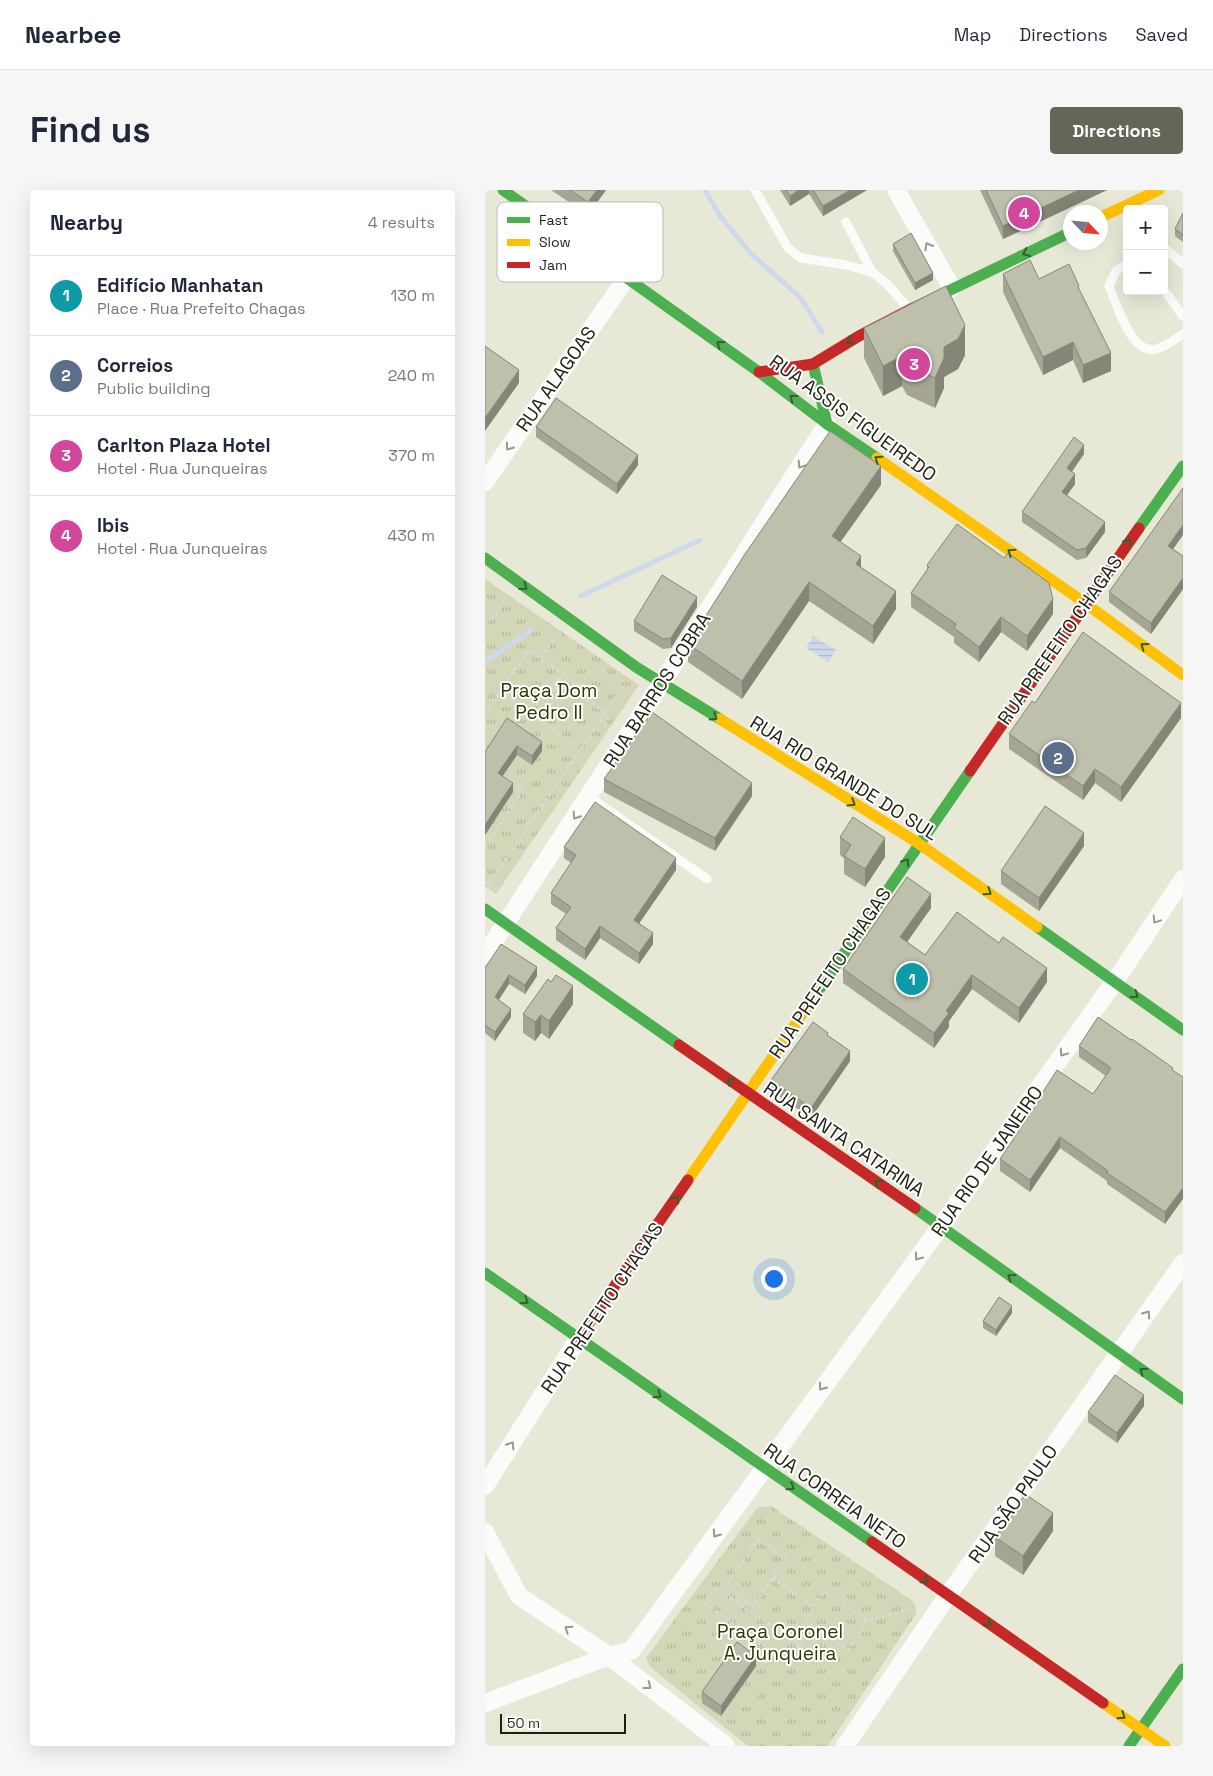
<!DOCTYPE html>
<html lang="en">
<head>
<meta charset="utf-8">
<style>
	body { margin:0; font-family:"Space Grotesk",sans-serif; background:#f6f6f7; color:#1f2937 }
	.controls { position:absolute; right:15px; top:15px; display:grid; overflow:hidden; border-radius:5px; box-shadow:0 5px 20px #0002 }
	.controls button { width:45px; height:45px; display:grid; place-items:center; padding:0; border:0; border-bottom:1px solid #e0e1e3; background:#fff; color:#1f2937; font:25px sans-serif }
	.compass { position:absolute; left:578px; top:15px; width:45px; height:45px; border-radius:50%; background:#fff; box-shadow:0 5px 20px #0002; rotate:116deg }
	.scale { position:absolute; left:15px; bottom:12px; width:126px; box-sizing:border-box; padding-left:5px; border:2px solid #1f2013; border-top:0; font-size:14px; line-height:18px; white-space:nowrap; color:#1f2013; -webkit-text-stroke:4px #fff; paint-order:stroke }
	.you { position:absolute; left:288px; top:1088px; width:18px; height:18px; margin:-12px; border:4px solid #fff; border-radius:50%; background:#1a73e8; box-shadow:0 0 0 8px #1a73e833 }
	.badge { display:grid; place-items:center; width:32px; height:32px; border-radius:50%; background:#656657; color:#fff; font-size:16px; font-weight:700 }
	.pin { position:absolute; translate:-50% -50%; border:2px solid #fff; box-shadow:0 1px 5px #0006 }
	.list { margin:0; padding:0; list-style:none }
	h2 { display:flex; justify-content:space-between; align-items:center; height:65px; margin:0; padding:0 20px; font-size:21px }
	h2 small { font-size:16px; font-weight:400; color:#747a83 }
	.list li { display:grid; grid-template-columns:32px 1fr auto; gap:15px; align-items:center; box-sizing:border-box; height:80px; padding:0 20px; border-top:1px solid #e0e1e3 }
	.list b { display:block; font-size:19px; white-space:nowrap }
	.list p { margin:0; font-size:16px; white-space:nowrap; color:#747a83 }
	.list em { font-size:16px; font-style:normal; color:#747a83 }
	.map { position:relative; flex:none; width:698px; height:1556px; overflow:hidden; border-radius:5px }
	header { display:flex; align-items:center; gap:30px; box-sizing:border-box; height:70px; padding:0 25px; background:#fff; border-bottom:1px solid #e0e1e3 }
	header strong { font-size:24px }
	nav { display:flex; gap:28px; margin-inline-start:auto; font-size:18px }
	.intro { display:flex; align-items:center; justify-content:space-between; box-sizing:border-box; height:120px; padding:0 30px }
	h1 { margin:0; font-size:35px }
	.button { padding:12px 22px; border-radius:5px; background:#656657; color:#fff; font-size:18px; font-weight:700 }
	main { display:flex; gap:30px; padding:0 30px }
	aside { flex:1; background:#fff; border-radius:5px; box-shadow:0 5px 20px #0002 }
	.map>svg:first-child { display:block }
	.park { fill:url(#park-tufts) }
	.water { fill:url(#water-rules) }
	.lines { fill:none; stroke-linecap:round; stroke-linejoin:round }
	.stream { stroke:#ced9ec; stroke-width:5 }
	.path { stroke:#d9d9d3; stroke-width:3; stroke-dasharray:4 2.5; stroke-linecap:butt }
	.lane { stroke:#fbfcf9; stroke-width:9 }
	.street { stroke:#fbfcf9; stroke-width:18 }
	.fast { stroke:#4caf50; stroke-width:11 }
	.slow { stroke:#ffc107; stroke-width:11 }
	.jam { stroke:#c62828; stroke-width:11 }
	.wall { fill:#a4a594 }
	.shaded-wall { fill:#868678 }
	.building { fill:#bfc0ac; stroke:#868678 }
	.oneway { stroke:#989992 }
	.oneway2 { stroke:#33602e }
	.labels { text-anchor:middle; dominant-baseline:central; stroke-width:4; stroke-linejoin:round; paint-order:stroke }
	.street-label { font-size:19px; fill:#1f2013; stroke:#fff }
	.park-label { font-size:19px; fill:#323401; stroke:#fff }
	.key { fill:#fff; stroke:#bcbcb8; stroke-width:1 }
	.key-label { font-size:14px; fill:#1f2013 }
</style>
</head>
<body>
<header>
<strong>Nearbee</strong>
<nav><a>Map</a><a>Directions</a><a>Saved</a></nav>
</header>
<div class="intro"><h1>Find us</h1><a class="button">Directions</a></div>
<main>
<aside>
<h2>Nearby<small>4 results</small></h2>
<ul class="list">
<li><span class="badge" style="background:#0f9aa8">1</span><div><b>Edifício Manhatan</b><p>Place · Rua Prefeito Chagas</p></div><em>130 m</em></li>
<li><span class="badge" style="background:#5c6f8a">2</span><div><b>Correios</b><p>Public building</p></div><em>240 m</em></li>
<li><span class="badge" style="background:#d1479c">3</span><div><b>Carlton Plaza Hotel</b><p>Hotel · Rua Junqueiras</p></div><em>370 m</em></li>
<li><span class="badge" style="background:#d1479c">4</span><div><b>Ibis</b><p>Hotel · Rua Junqueiras</p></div><em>430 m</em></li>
</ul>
</aside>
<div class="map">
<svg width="698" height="1556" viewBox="0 0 698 1556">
	<defs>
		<pattern id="park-tufts" width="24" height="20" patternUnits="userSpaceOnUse" patternTransform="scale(1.25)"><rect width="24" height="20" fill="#d3d6b7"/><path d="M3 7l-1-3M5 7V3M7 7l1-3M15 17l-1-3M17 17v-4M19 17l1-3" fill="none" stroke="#b5b79c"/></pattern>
		<pattern id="water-rules" width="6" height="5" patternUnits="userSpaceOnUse" patternTransform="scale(1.25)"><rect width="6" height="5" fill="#ced9ec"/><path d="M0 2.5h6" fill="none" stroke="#b0baca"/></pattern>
	</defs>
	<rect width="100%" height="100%" fill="#e7e8d6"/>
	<g class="park">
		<polygon points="0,389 154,495 11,704 0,696"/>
		<polygon points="286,1316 428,1411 431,1418 431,1424 343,1556 263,1556 165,1477 161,1468 272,1318"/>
	</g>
	<polygon class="water" points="328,446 351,460 343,472 321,458"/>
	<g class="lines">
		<g class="stream">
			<polyline points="220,0 235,26 266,64 315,107 337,142"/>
			<polyline points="96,406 215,350"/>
			<polyline points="0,472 46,440"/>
		</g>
		<g class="path">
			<polyline points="0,433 10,426 19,408"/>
			<polyline points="55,468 71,445"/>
			<polyline points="15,502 95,559"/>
			<polyline points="90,502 120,522"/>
			<polyline points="0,523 44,460 94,496 85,509 69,497 78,484"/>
			<polyline points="55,531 75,502"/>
			<polyline points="0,657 38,599 15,583"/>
			<polyline points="0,691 4,694 140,494"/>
			<polyline points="4,694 14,700"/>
			<polygon points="273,1349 301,1368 268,1416 240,1397"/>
			<polyline points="287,1388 329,1417"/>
			<polyline points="382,1430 339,1402 320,1431 363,1460 382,1430 431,1418"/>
			<polyline points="314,1455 302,1471 220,1414 231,1398 323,1461 336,1442"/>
		</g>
		<g class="lane">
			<polyline points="270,0 303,58 316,68 361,75 387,82 402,94 423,118"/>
			<polyline points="361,32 387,82"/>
			<polyline points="679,58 698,74"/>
			<path d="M642,74L631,81L624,96C631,112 646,166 671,159C680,157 690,149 698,144"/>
			<polyline points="679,100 698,126"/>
			<polyline points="103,606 222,689"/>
		</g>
		<g class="street">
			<polyline points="411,0 467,98"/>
			<polyline points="0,292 142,87"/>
			<polyline points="0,765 176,494 342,234"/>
			<polyline points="0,1296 93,1149"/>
			<polyline points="0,1342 34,1406 124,1466 241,1556"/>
			<polyline points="0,1513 124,1466 146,1461 456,1036 630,791 698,689"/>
			<polyline points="360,1556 463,1405 698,1073"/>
		</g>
		<g class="fast">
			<polyline points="18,0 274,182 342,234 392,268"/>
			<polyline points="428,118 586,42"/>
			<polyline points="328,174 342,234"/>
			<polyline points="654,338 698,276"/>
			<polyline points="0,368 151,477 235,529"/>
			<polyline points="0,719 194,855"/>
			<polyline points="552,737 698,840"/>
			<polyline points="331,804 485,581"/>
			<polyline points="430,1018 698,1209"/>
			<polyline points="0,1083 387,1352"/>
			<polyline points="644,1556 698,1479"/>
		</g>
		<g class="slow">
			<polyline points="616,27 674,0"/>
			<polyline points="392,268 600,413 698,485"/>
			<polyline points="235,529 433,653 552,737"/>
			<polyline points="203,990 331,804"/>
			<polyline points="618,1513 680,1556"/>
		</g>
		<g class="jam">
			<polyline points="274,182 328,174 374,146 428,118"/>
			<polyline points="485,581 654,338"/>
			<polyline points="194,855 430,1018"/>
			<polyline points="93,1149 203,990"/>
			<polyline points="387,1352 618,1513"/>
		</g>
	</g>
	<g class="wall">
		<polygon points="66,0 121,0 103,25"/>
		<polygon points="295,0 382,0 338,26 324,4 305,16"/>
		<polygon points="495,0 622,0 518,49"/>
		<polygon points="698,23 698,52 690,46 690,39"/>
		<polygon points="408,54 448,90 430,100 408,61"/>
		<polygon points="518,84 554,89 594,100 626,181 598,193 588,170 558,185 518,102"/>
		<polygon points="379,138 480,165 473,179 459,187 459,198 450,218 422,205 417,196 398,206 379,168"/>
		<polygon points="51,237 153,275 132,304 51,247"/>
		<polygon points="599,264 587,282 590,294 582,305 620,342 601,368 592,370 537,332 537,322"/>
		<polygon points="396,295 355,352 411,419 388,454 324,411 257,509 203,472 203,454"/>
		<polygon points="698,345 688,359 698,366 698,399 666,444 624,412 624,402"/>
		<polygon points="442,375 568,424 542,461 516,442 494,472 469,453 469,447 426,417 426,403 442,380"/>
		<polygon points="212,417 186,458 178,459 149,441 149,431"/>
		<polygon points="550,513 696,528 636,612 610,593 598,610 524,559 524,544"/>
		<polygon points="22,528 57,561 47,575 32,565 18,586 28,602 0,645 0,562"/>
		<polygon points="119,589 267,606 230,661 119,602"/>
		<polygon points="355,647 400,667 380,697 359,684 359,668 355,665"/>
		<polygon points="599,656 554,721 516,694 516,681"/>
		<polygon points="79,657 191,680 154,733 168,754 154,774 115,748 100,770 71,750 71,738 81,724 66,714 66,703 86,673 79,668"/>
		<polygon points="446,718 422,752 440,765 562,792 534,833 487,799 464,831 464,837 449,858 358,793 358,779"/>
		<polygon points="0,778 52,786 40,804 24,794 14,810 26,827 10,851 0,843"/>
		<polygon points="88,814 64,849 56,843 50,851 38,843 38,824"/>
		<polygon points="594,856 688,878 680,1034 622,994 622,991 575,958 545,1002 515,981 515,969 554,912 554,908 608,904 621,886 594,867"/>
		<polygon points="365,871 326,928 286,901 286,890"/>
		<polygon points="527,1123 511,1146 498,1138 498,1131"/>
		<polygon points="659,1216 632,1253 603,1232 603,1222"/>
		<polygon points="568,1341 538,1385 510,1366 510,1347"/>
		<polygon points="271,1476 236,1526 217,1513 217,1502"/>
	</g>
	<g class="shaded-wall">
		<polygon points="112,0 121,0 103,25 103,12"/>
		<polygon points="314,0 324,0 324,4 305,16 305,6"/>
		<polygon points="365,0 382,0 338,26 338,16"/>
		<polygon points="594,0 622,0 518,49 518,36"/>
		<polygon points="448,83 448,90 430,100 430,93"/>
		<polygon points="480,135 480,165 473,179 459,187 459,198 450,218 450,188 459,157"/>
		<polygon points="588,152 588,170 558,185 558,167"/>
		<polygon points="626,163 626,181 598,193 598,175"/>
		<polygon points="417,166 417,196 398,206 398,176"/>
		<polygon points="34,180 34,193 0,241 0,228"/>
		<polygon points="599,255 599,264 582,288 582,278"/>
		<polygon points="153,265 153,275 132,304 132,294"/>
		<polygon points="396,276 396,295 347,364 347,346"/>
		<polygon points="590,284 590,294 577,312 577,302"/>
		<polygon points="620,332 620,342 601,368 601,358"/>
		<polygon points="698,335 698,345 683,366 683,356"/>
		<polygon points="376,366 376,384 371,374"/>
		<polygon points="698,388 698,399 666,444 666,433"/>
		<polygon points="324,392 324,411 257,509 257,491"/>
		<polygon points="411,401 411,419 388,454 388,436"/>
		<polygon points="212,407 212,417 186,458 186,448"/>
		<polygon points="568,409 568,424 542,461 542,446"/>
		<polygon points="516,427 516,442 494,472 494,457"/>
		<polygon points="696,513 696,528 636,612 636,597"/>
		<polygon points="57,552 57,561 47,575 47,566"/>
		<polygon points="32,556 32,565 13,592 13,583"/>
		<polygon points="610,579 610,593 598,610 598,596"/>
		<polygon points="28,593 28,602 0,645 0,635"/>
		<polygon points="267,593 267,606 230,661 230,648"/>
		<polygon points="599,643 599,656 554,721 554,708"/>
		<polygon points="400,648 400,667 380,697 380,679"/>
		<polygon points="191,668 191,680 149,741 149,730"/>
		<polygon points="446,704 446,718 415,762 415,747"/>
		<polygon points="115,736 115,748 100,770 100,759"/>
		<polygon points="168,743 168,754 154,774 154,763"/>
		<polygon points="52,777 52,786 40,804 40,795"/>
		<polygon points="562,778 562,792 534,833 534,818"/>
		<polygon points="24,785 24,794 10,815 10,807"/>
		<polygon points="487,785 487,799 464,831 464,837 449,858 449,843 461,821"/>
		<polygon points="88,796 88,814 64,849 64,831"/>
		<polygon points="26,819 26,827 10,851 10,842"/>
		<polygon points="56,825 56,843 50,851 50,832"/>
		<polygon points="365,861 365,871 326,928 326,918"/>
		<polygon points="575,947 575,958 545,1002 545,990"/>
		<polygon points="698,998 698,1009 680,1034 680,1022"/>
		<polygon points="527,1116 527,1123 511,1146 511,1140"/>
		<polygon points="659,1205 659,1216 632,1253 632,1243"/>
		<polygon points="568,1323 568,1341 538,1385 538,1366"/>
		<polygon points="271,1466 271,1476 236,1526 236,1516"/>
	</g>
	<g class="building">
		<polygon points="85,0 112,0 103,12"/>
		<polygon points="301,0 314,0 305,6"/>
		<polygon points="328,0 365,0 338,16"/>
		<polygon points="501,0 594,0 518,36"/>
		<polygon points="698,23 698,45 690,39"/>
		<polygon points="426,43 448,83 430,93 408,54"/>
		<polygon points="545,70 554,89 584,74 594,96 593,97 626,163 598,175 588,152 558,167 518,84"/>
		<polygon points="461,96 480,135 473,149 459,157 459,168 450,188 422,175 417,166 398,176 379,138"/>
		<polygon points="0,156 34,180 0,228"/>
		<polygon points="71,208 153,265 132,294 51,237"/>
		<polygon points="345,241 396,276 347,346 376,366 371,374 411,401 388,436 324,392 257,491 203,454 260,364"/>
		<polygon points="589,247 599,255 582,278 590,284 577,302 620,332 601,358 592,360 537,322"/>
		<polygon points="698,298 698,335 683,356 698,366 698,388 666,433 624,402"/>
		<polygon points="472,334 519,368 523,363 564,393 568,409 542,446 516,427 494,457 469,438 471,434 426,403 444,377 442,375"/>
		<polygon points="177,385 212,407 186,448 178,449 149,431"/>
		<polygon points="598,442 696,513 636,597 610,579 598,596 524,544 547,511 550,513"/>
		<polygon points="167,522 267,593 230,648 119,589"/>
		<polygon points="22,528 57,552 47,566 32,556 13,583 28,593 0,635 0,562"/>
		<polygon points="110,612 191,668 149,730 168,743 154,763 115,736 100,759 71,738 86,717 66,703 91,665 79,657"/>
		<polygon points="560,616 599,643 554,708 516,681"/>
		<polygon points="368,627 400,648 380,679 359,666 366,655 355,647"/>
		<polygon points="422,687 446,704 415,747 440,765 472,722 514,753 518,747 562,778 534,818 487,785 461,821 464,823 449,843 358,779"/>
		<polygon points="16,754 52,777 40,795 24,785 10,807 26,819 10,842 0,835 0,778"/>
		<polygon points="71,785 88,796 64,831 56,825 50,832 38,824 63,789 66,792"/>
		<polygon points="613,827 646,850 647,849 688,878 687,880 698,887 698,998 680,1022 622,983 623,981 575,947 545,990 515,969 555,909 554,908 572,880 608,904 626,878 594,856"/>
		<polygon points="328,832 343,843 342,845 365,861 326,918 286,890"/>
		<polygon points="514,1107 527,1116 511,1140 498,1131"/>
		<polygon points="630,1185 659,1205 632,1243 603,1222"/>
		<polygon points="540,1304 568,1323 538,1366 510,1347"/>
		<polygon points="252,1452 271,1466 236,1516 217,1502"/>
	</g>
	<defs><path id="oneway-chevron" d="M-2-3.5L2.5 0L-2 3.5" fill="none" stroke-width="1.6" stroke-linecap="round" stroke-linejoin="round" transform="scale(1.25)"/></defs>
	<g class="oneway">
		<use href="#oneway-chevron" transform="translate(443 56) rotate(-120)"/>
		<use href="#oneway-chevron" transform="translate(24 257) rotate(125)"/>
		<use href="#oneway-chevron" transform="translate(316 275) rotate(123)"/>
		<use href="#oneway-chevron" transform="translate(91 626) rotate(123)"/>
		<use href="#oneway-chevron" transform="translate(671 730) rotate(124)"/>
		<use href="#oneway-chevron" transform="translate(578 863) rotate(125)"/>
		<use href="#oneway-chevron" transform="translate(433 1067) rotate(126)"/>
		<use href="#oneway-chevron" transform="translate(662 1124) rotate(-55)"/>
		<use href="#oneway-chevron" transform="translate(337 1197) rotate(126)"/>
		<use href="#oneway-chevron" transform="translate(26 1255) rotate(-58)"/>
		<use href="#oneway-chevron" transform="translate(231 1344) rotate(126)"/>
		<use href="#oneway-chevron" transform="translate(83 1439) rotate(-147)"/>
		<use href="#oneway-chevron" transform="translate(163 1496) rotate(37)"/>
	</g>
	<g class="oneway2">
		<use href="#oneway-chevron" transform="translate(541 63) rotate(155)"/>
		<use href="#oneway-chevron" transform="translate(365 151) rotate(149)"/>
		<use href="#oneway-chevron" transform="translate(235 154) rotate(-144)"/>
		<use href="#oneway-chevron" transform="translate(308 208) rotate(-143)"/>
		<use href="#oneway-chevron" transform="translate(393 269) rotate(-145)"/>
		<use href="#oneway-chevron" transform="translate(643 352) rotate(-55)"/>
		<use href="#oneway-chevron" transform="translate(526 362) rotate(-145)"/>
		<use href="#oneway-chevron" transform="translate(39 397) rotate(36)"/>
		<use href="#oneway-chevron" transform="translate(659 456) rotate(-144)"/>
		<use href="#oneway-chevron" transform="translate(229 527) rotate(32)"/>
		<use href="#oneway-chevron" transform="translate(367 613) rotate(32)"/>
		<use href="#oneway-chevron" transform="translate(421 672) rotate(-56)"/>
		<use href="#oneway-chevron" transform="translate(503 702) rotate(35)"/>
		<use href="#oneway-chevron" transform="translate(650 805) rotate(36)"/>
		<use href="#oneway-chevron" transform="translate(245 891) rotate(-145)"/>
		<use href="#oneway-chevron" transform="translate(393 993) rotate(-146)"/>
		<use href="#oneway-chevron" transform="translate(191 1009) rotate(-55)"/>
		<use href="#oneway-chevron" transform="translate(526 1087) rotate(-144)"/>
		<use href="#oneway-chevron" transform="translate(40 1111) rotate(35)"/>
		<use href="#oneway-chevron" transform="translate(658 1181) rotate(-145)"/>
		<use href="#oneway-chevron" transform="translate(173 1205) rotate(35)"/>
		<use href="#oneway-chevron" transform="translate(306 1297) rotate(35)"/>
		<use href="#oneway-chevron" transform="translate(440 1390) rotate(35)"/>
		<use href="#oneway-chevron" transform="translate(503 1433) rotate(35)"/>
		<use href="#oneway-chevron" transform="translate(637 1526) rotate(35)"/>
	</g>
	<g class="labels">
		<g class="street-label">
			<text transform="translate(71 189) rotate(-55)">RUA ALAGOAS</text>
			<text transform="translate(368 228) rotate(36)">RUA ASSIS FIGUEIREDO</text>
			<text transform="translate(575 450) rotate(-55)">RUA PREFEITO CHAGAS</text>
			<text transform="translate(172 500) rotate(-57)">RUA BARROS COBRA</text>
			<text transform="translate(359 588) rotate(32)">RUA RIO GRANDE DO SUL</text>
			<text transform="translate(345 783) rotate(-56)">RUA PREFEITO CHAGAS</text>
			<text transform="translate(359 949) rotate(34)">RUA SANTA CATARINA</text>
			<text transform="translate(502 971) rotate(-55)">RUA RIO DE JANEIRO</text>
			<text transform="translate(117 1118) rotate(-56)">RUA PREFEITO CHAGAS</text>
			<text transform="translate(350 1306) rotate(35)">RUA CORREIA NETO</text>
			<text transform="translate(528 1314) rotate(-55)">RUA SÃO PAULO</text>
		</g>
		<g class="park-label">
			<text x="64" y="500">Praça Dom<tspan x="64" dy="22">Pedro II</tspan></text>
			<text x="295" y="1441">Praça Coronel<tspan x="295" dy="22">A. Junqueira</tspan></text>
		</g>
	</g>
	<rect x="12" y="12" width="166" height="80" rx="8" class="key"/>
	<rect x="22" y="27" width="23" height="6" fill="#4caf50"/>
	<rect x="22" y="49" width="23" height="7" fill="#ffc107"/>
	<rect x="22" y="72" width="23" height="6" fill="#c62828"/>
	<g class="key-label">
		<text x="54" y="35">Fast</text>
		<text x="54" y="57">Slow</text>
		<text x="54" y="80">Jam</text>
	</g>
</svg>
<div class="controls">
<button>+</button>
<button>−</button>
</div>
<svg class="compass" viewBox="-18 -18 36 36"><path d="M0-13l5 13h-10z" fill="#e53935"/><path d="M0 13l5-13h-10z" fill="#747a83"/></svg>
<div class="scale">50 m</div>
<div class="you"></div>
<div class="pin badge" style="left:427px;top:789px;background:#0f9aa8">1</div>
<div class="pin badge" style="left:573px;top:568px;background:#5c6f8a">2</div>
<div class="pin badge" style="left:429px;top:174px;background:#d1479c">3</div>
<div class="pin badge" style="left:539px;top:23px;background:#d1479c">4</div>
</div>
</main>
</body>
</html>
